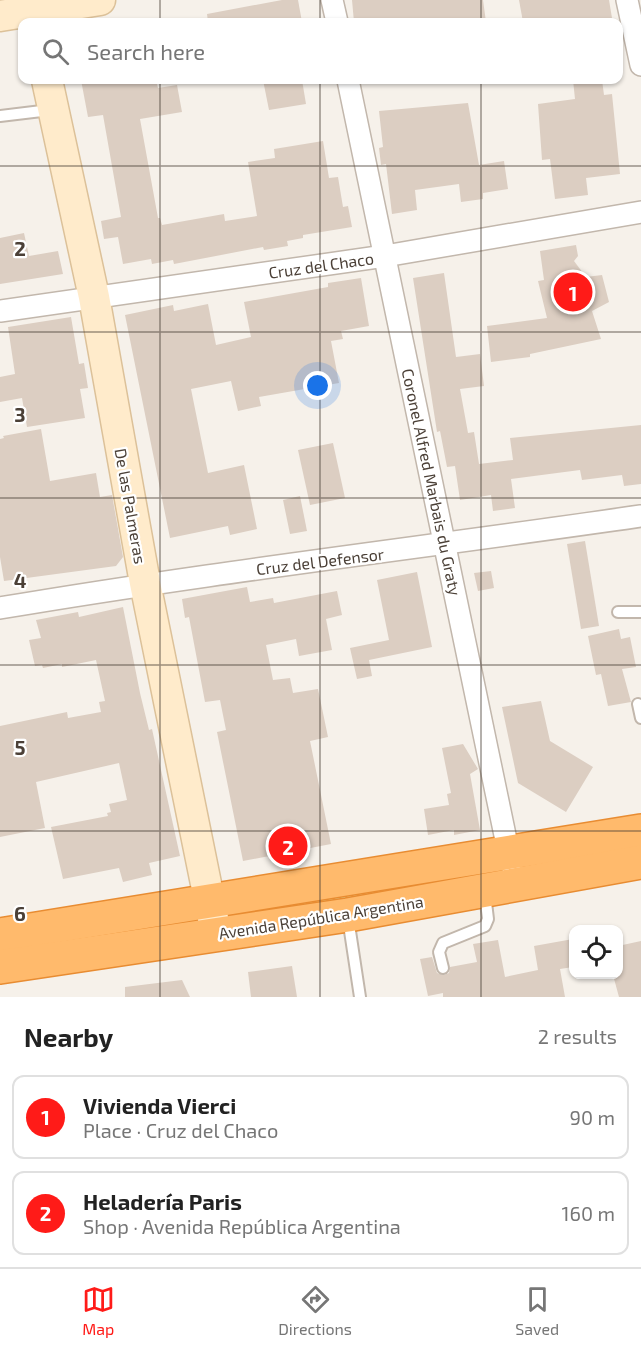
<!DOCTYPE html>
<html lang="en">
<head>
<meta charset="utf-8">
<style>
	body { margin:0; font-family:"Exo 2",sans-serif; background:#f6f6f6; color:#222 }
	.controls { position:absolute; right:18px; bottom:18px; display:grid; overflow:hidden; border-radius:12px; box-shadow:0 2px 4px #0004 }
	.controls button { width:54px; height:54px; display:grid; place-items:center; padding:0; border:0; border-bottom:2px solid #e0e0e0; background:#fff; color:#222; font:30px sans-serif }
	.you { position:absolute; left:318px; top:386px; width:21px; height:21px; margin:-15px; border:4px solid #fff; border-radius:50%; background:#1a73e8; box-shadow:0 0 0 9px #1a73e833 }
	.badge { display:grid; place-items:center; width:39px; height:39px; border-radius:50%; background:#ff1b18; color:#fff; font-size:20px; font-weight:700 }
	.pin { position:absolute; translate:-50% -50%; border:3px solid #fff; box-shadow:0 2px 6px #0006 }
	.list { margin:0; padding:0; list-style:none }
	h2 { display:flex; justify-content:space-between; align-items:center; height:78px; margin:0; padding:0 24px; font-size:26px }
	h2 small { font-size:20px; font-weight:400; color:#767676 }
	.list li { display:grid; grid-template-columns:39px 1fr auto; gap:18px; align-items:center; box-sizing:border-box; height:84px; margin:0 12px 12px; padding:0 12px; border:2px solid #e0e0e0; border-radius:12px }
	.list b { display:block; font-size:22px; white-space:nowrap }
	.list p { margin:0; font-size:20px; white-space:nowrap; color:#767676 }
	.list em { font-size:20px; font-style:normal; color:#767676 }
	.icon { flex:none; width:33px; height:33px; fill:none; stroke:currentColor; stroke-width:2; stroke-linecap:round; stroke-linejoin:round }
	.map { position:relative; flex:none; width:641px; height:997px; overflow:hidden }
	.search { position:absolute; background:#fff; box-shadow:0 2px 4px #0004; left:18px; right:18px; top:18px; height:66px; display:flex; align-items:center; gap:15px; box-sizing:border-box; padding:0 21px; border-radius:12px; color:#767676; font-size:22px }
	.sheet { height:270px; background:#fff }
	nav { display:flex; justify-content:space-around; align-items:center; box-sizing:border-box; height:84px; border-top:2px solid #e0e0e0; background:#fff; font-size:16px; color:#767676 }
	nav a { display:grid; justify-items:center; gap:3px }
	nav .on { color:#ff1b18 }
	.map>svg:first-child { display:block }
	.green { fill:#daecb1 }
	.building { fill:#dccec2 }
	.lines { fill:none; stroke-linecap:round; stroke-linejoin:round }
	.lane-casing { stroke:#c2b7ac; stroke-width:14 }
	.street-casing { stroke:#c2b7ac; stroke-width:24 }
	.secondary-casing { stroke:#dcc199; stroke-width:33 }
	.highway-casing { stroke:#e88c32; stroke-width:36 }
	.lane { stroke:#fff; stroke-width:10 }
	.street { stroke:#fff; stroke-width:21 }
	.secondary { stroke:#ffebcb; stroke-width:30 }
	.highway { stroke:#ffba6c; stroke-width:33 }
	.grid { fill:none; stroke:#4b4037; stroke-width:1.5; stroke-opacity:0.55 }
	.labels { text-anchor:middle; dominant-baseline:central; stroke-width:4.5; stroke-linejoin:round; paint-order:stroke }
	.street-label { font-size:16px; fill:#4b4037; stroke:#fff }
	.grid-label { font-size:20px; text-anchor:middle; font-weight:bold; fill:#4b4037; stroke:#fff; stroke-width:4.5; stroke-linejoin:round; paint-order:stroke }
</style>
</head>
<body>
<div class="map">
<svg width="641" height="997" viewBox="0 0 641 997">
	<rect width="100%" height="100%" fill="#f6f1ea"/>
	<polygon class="green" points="493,869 491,875 245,914 241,912"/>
	<g class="building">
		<polygon points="282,0 298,0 302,22 208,22 207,14"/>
		<polygon points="352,0 483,0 486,22 414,22 413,19 354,22"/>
		<polygon points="519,0 609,0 612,18 594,22 523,22"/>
		<polygon points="81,80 156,80 158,88 177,85 182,112 140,119 158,218 160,218 162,225 224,214 225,221 257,216 248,162 275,158 274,149 323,141 329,178 338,177 343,207 348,206 352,227 303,235 303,238 287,241 288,246 264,250 263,247 174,264 173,260 152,264 151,259 123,264 118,237 104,239 101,221 121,217 103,115 88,117"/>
		<polygon points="263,80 302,80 306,104 269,110"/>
		<polygon points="573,80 602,80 604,95 612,94 620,174 586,178 588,195 555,199 550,159 542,160 538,104 575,99"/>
		<polygon points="468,103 479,165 504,161 508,189 483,193 483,199 461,202 459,184 415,190 417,210 392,214 386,164 381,165 379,148 383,147 379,111"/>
		<polygon points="24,233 29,256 58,251 63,274 0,284 0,238"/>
		<polygon points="576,245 578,256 574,261 586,277 602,275 609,302 592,311 601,339 530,354 530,357 491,362 487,326 547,318 538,281 544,280 540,251"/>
		<polygon points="444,273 456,357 480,354 484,386 460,389 468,433 474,432 479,464 513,460 510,438 641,425 641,484 624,486 622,475 582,480 580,470 511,479 515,508 493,511 491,495 460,500 455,466 447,467 440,431 437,432 413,278"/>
		<polygon points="361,278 369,326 341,331 343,339 331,341 339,383 259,397 261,406 238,411 231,381 191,389 208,473 244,465 257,529 230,535 228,526 170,538 125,315 173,305 174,311 208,304 216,345 251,337 244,302 328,287 328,283"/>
		<polygon points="71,317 79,364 84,363 88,388 80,389 85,418 27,427 22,398 0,402 0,377 15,374 8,327"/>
		<polygon points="41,429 50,481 96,473 100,497 112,495 123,557 116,566 4,581 0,557 0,439 4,438 3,436"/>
		<polygon points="333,443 345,498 310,505 298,450"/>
		<polygon points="300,496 307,531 290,534 283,500"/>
		<polygon points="585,541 599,626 581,629 567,544"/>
		<polygon points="491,571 494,588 478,591 474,573"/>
		<polygon points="417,572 432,647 369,660 372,676 357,679 350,648 389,640 377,580"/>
		<polygon points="247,587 250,602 273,598 274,603 337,591 342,615 326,619 332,650 299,656 296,639 266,645 273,680 290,678 293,693 318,689 328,737 310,741 331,844 243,861 217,732 226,730 220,700 205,702 189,617 185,618 182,599"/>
		<polygon points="123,607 140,693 149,730 152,729 180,856 149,863 152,875 123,882 119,868 63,879 51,827 108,816 107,813 111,812 109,804 127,800 119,763 36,782 45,828 0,837 0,726 67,712 68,718 101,712 99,702 105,701 96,660 62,667 62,664 43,668 42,665 35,666 29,640 41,638 36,620 78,612 79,617"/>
		<polygon points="619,629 621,639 630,637 636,667 622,669 631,702 608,706 601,674 596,675 588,636"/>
		<polygon points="541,701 550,741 593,767 566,812 518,783 502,707"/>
		<polygon points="463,744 478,769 470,774 480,830 454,835 454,830 428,835 424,809 449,805 447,794 451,793 442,748"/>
		<polygon points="573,939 573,967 560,969 565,997 443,997 443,993 428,996 420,959 432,957 437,973 444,975 449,973 450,967 477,962 473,944 498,940 505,977 538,970 534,946"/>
		<polygon points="641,941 641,997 619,997 613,975 618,975 618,946"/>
		<polygon points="292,966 297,997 251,997 248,972"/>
		<polygon points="182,980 190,997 125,997 125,987"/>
	</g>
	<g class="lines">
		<g class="lane-casing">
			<g id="lane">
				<polyline points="0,116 50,110"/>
				<polyline points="618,612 641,612"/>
				<polyline points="638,704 641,718"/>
				<polyline points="348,918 360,997"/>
				<polyline points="443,968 439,952 443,943 485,926 488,919 485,894"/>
			</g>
		</g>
		<g class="street-casing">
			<g id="street">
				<polyline points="332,0 337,22"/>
				<polyline points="627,0 641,65"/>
				<polyline points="348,80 511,864"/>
				<polyline points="0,311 385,256 641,212"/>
				<path d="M0,608C213,572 427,547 641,516"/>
			</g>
		</g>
		<g class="secondary-casing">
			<g id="secondary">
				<polyline points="0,16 100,0"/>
				<polyline points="47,80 94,297 145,583 216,933"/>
			</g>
		</g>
		<g class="highway-casing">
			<g id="highway">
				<polyline points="0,935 641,831"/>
				<polyline points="0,967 348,915 641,862"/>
			</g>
		</g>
		<use href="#lane" class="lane"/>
		<use href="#street" class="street"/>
		<use href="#secondary" class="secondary"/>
		<use href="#highway" class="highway"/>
	</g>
	<path class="grid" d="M160,0V22M320,0V22M481,0V22M160,80V997M320,80V997M481,80V997M0,166H641M0,332H641M0,498H641M0,665H641M0,831H641"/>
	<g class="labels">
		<g class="street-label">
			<text transform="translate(321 265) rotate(-8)">Cruz del Chaco</text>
			<text transform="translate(432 482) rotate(78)">Coronel Alfred Marbais du Graty</text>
			<text transform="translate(131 506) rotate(80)">De las Palmeras</text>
			<text transform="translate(320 561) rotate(-7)">Cruz del Defensor</text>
			<text transform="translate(321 917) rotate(-9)">Avenida República Argentina</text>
		</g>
	</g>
	<g class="grid-label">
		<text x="20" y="256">2</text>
		<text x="20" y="422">3</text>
		<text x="20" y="588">4</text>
		<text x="20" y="755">5</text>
		<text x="20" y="921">6</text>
	</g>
</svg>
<div class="controls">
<button><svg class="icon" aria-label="locate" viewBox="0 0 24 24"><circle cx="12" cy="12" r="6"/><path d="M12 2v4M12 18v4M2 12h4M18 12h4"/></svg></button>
</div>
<div class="you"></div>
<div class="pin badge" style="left:573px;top:292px">1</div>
<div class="pin badge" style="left:288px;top:846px">2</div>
<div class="search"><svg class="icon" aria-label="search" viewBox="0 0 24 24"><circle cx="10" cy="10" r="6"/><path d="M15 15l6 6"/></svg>Search here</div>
</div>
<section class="sheet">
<h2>Nearby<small>2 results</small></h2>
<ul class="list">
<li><span class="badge">1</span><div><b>Vivienda Vierci</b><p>Place · Cruz del Chaco</p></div><em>90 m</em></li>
<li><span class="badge">2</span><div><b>Heladería Paris</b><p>Shop · Avenida República Argentina</p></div><em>160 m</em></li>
</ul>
</section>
<nav>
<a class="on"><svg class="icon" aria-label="map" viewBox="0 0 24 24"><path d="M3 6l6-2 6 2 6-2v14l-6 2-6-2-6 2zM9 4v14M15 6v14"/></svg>Map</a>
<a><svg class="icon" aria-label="directions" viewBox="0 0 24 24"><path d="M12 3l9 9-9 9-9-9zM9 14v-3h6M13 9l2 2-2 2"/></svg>Directions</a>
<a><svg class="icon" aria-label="saved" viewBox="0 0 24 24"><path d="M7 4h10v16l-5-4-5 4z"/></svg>Saved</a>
</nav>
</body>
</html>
